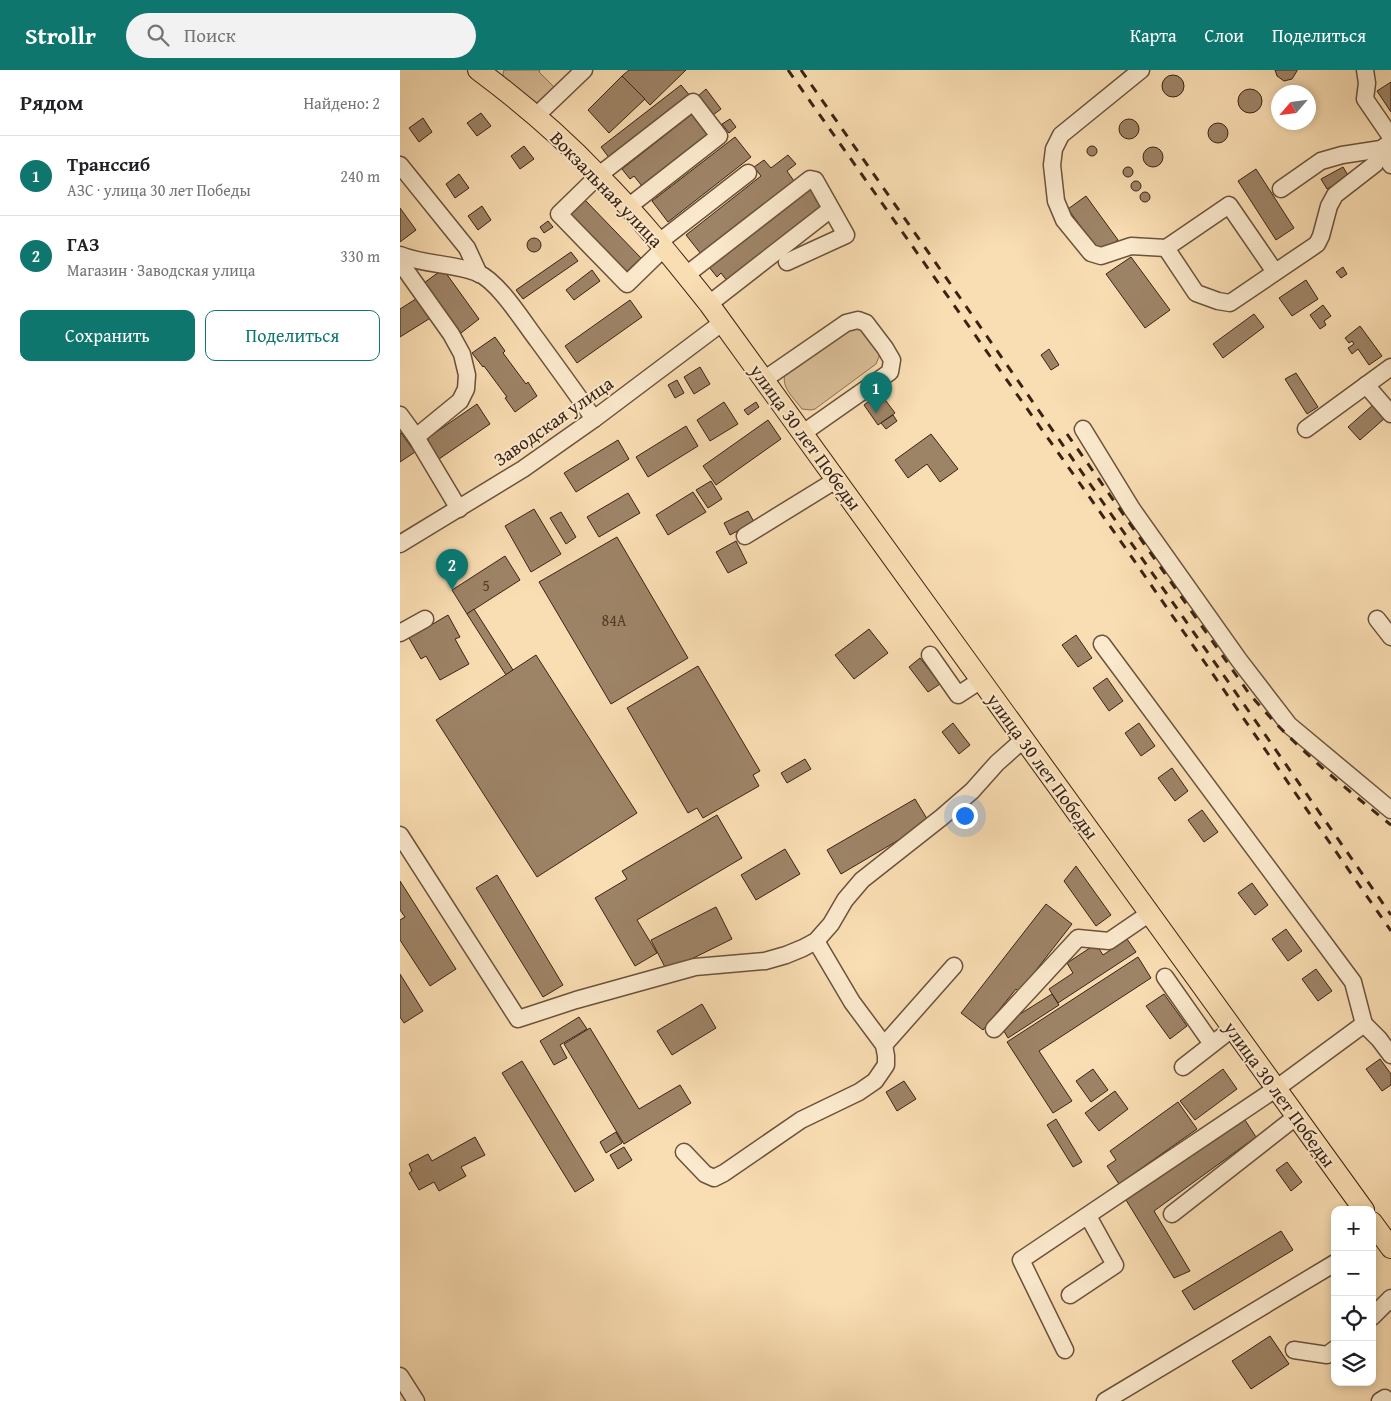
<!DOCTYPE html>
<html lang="ru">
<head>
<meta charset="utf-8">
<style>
	body { margin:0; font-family:"Gentium Book Plus",serif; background:#f2f2f2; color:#202124 }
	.controls { position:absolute; right:15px; bottom:15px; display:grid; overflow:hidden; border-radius:10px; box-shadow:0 2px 8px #0003 }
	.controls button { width:45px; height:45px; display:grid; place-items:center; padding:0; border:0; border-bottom:1px solid #e0e0e0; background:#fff; color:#202124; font:25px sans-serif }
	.compass { position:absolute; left:871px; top:15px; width:45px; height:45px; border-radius:50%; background:#fff; box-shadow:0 2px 8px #0003; rotate:242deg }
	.you { position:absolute; left:564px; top:745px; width:18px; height:18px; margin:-12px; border:4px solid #fff; border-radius:50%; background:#1a73e8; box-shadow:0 0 0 8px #1a73e833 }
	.badge { display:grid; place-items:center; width:32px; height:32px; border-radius:50%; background:#0f766e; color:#fff; font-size:16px; font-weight:700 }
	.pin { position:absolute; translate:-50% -41px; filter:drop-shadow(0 1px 2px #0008) }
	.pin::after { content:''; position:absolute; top:26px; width:18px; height:15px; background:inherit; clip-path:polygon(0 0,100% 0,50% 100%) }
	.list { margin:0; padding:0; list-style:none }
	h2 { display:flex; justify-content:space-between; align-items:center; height:65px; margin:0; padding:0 20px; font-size:21px }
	h2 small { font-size:16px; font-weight:400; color:#757577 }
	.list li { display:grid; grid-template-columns:32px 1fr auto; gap:15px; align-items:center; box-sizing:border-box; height:80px; padding:0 20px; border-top:1px solid #e0e0e0 }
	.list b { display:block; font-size:19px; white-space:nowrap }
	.list p { margin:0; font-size:16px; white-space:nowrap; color:#757577 }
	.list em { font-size:16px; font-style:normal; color:#757577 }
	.actions { display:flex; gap:10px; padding:15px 20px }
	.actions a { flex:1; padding:11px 0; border:1px solid #0f766e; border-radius:10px; text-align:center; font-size:18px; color:#0f766e }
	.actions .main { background:#0f766e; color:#fff }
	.icon { flex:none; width:28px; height:28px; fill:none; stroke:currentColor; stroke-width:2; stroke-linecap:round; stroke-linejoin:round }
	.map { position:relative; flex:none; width:991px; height:1331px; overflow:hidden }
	header { display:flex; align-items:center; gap:30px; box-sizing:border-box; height:70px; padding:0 25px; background:#0f766e; color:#fff }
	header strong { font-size:24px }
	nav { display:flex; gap:28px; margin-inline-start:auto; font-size:18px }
	.search { width:350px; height:45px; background:#f2f2f2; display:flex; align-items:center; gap:12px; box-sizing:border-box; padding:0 18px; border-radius:28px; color:#757577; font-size:19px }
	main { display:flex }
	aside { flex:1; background:#fff }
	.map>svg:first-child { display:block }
	.green { fill:#dabe98; stroke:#8a7056 }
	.building { fill:#9e8467; stroke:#3b2314 }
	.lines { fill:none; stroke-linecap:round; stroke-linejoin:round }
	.minor-casing { stroke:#6b523c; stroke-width:19 }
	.major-casing { stroke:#3b2314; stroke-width:22 }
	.minor { stroke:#fceace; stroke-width:16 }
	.major { stroke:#fadeb3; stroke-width:20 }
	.rail { stroke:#3b2314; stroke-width:3; stroke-dasharray:9 9; stroke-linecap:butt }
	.labels { text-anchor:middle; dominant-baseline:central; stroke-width:4; stroke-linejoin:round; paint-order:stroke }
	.number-label { font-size:16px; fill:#543b29 }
	.street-label { font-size:19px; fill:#3b2314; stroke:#fceace }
</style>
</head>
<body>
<header>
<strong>Strollr</strong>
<div class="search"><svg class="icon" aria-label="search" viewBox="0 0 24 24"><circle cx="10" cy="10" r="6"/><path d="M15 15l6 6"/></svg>Поиск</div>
<nav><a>Карта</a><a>Слои</a><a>Поделиться</a></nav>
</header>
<main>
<aside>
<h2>Рядом<small>Найдено: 2</small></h2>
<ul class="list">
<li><span class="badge">1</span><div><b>Транссиб</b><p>АЗС · улица 30 лет Победы</p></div><em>240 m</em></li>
<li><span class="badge">2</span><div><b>ГАЗ</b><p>Магазин · Заводская улица</p></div><em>330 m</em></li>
</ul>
<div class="actions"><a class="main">Сохранить</a><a>Поделиться</a></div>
</aside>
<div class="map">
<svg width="991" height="1331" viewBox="0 0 991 1331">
	<rect width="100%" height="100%" fill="#fadeb3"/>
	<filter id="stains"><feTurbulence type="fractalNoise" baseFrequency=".004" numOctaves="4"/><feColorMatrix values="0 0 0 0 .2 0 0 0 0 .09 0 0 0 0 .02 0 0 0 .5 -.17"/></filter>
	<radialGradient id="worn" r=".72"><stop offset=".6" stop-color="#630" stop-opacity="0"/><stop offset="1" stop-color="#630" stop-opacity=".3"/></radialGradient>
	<g class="green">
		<polygon points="104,0 140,0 139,2 156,19 143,30 136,34 104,10 103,4"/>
		<path d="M457,255L479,281V287L476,294L415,339L411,340L402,339C394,328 381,318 385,304Z"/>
	</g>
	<g class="building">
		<polygon points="229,0 286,0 250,35 222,6"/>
		<polygon points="875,0 897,0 897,1 892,9 884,11 877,6"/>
		<circle cx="773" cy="16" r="11"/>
		<polygon points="222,6 245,29 209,63 188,40"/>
		<polygon points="991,12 991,42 977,21"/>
		<polygon points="281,15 291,27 210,89 201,77"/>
		<circle cx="850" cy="31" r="12"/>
		<polygon points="306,19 321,39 313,45 298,26"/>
		<polygon points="81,43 91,56 77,66 67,53"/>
		<polygon points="292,44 308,64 242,116 234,106 230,109 222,99"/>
		<polygon points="23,48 32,62 19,72 9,58"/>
		<circle cx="729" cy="59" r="10"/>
		<polygon points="330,49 336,57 329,63 322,54"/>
		<circle cx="818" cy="63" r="10"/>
		<polygon points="335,67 351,87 268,152 252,131"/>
		<circle cx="692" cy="81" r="5"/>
		<polygon points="124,76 134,89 120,99 111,86"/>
		<circle cx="753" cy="87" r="10"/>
		<polygon points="388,85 396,94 387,101 394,111 301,184 286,165 361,106 354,97 364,90 371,98"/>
		<circle cx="728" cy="102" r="5"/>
		<polygon points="943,97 949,107 927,119 921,109"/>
		<polygon points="856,99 894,158 876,170 838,111"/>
		<polygon points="59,104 69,118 55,128 46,114"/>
		<circle cx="736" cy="116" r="5"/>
		<polygon points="413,116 421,126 416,130 423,139 328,212 321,203 317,207 309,197"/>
		<circle cx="745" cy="127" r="5"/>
		<polygon points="686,126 718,170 700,183 668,139"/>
		<polygon points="185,130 241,188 225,203 169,145"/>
		<polygon points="82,136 91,150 78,160 68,146"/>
		<polygon points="0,138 16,160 0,172"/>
		<polygon points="148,151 153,157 144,163 140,157"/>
		<circle cx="134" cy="175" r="7"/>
		<polygon points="171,182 178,191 123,229 116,220"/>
		<polygon points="731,187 770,240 745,258 706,204"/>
		<polygon points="943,197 947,204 941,208 936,202"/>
		<polygon points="43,199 79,249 61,263 24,213"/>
		<polygon points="192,200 200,211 174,230 166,220"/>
		<polygon points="906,210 918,229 892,246 879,228"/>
		<polygon points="19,227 32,247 0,267 0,239"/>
		<polygon points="230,230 242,247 177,293 165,276"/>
		<polygon points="923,235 931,246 924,251 926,255 920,259 910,245"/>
		<polygon points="854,244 864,257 823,288 813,274"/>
		<polygon points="960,256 982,286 969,295 958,279 952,284 948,278 954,274 952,271 949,273 945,268"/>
		<polygon points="95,267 105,281 103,283 126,314 128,312 137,326 115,342 105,328 107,327 84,296 83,297 72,283"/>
		<polygon points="649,279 659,295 651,300 641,285"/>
		<polygon points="300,297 310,314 294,324 284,307"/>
		<polygon points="896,303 918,337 907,344 885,309"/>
		<polygon points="277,310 284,323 275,328 268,315"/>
		<polygon points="480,323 495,343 478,355 464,335"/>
		<polygon points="324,332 338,354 310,371 297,350"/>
		<polygon points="356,332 359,337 348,345 344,340"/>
		<polygon points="77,334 90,354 39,389 26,369"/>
		<polygon points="973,335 985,348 960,370 948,357"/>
		<polygon points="493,345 497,351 486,359 481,353"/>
		<polygon points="368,350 381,369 316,415 303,396"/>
		<polygon points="286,356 298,376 248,407 236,387"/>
		<polygon points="0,363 1,363 15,382 0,392"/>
		<polygon points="531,364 558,399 540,412 527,394 508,408 495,390"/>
		<polygon points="218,370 229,389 176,422 164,403"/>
		<polygon points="311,411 322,429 308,438 296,420"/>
		<polygon points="293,422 306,442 268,465 256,445"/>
		<polygon points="228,423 240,443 199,467 187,447"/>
		<polygon points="134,439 161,484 131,502 105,456"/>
		<polygon points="348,441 354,452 330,465 324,453"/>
		<polygon points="161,442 176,467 166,474 150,448"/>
		<polygon points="217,467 288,588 211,634 139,512"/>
		<polygon points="336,471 347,493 328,503 316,482"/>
		<polygon points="105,486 120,510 67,544 52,520"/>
		<polygon points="74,539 113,600 106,605 67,544"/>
		<polygon points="48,545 60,567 55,569 69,594 40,610 26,586 21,589 9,568"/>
		<polygon points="469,559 488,583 454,609 435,585"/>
		<polygon points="676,565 692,588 678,597 662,575"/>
		<polygon points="136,585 237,743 137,807 36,650"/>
		<polygon points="520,588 540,614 528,622 509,597"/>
		<polygon points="298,596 360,701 353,705 359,716 303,748 297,738 288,743 227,638"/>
		<polygon points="707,608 723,631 709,641 693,618"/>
		<polygon points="553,653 570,675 559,684 542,662"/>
		<polygon points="739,653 755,676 741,686 725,663"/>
		<polygon points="405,689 411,699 387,713 381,703"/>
		<polygon points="772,698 788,721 775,731 758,708"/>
		<polygon points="515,729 529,752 441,804 427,780"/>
		<polygon points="802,740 818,762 804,772 788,750"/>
		<polygon points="317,745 342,788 237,850 257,883 235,896 195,828 227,809 222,801"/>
		<polygon points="385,779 400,804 356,830 341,805"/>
		<polygon points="676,796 711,845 696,856 664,811"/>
		<polygon points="97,805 163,915 143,927 76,818"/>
		<polygon points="0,811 56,899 30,916 0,870 0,850 5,847 0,840"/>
		<polygon points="852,813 868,835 855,845 838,823"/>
		<polygon points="646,834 672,854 619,922 616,919 583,960 561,943"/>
		<polygon points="316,837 332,869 267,901 251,870"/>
		<polygon points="886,859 902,881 888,891 872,869"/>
		<polygon points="727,869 736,882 658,933 649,919 673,903 667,893 696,874 703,885"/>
		<polygon points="738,887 751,908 639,981 672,1031 653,1043 607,972"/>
		<polygon points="916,899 932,921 918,931 902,909"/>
		<polygon points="0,904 23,941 4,953 0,947"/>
		<polygon points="652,924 659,935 608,968 601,956"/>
		<polygon points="764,924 787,956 770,969 746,936"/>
		<polygon points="302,934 316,958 272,985 257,961"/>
		<polygon points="179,947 187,959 160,975 167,988 154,995 140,971"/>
		<polygon points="190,958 239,1039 280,1015 291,1033 224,1074 164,974"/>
		<polygon points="980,989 991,1004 991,1015 982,1021 966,999"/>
		<polygon points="122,991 194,1110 175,1122 102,1003"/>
		<polygon points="693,999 708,1020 691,1032 676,1011"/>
		<polygon points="823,999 837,1019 795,1050 780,1031"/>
		<polygon points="504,1011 516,1029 497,1041 486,1022"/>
		<polygon points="715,1021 728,1039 699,1061 685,1043"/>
		<polygon points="778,1032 797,1059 719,1114 707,1096 716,1090 710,1081"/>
		<polygon points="656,1049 682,1092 673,1097 647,1055"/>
		<polygon points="845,1050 856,1067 754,1141 790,1201 774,1208 726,1130"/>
		<polygon points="216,1062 222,1073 206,1083 200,1072"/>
		<polygon points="75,1067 85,1085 61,1097 66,1106 39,1121 34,1112 19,1120 9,1103 12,1101 9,1094 28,1084 32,1091"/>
		<polygon points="224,1077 232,1090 218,1099 210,1085"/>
		<polygon points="887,1092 902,1112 891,1121 876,1100"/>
		<polygon points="881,1161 893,1180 794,1240 782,1221"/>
		<polygon points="870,1266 889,1294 851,1319 832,1291"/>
	</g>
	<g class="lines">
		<g class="minor-casing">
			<g id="minor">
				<polyline points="741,0 661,65 654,79 652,95 656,131 664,150 691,183 701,186 731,176 766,178"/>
				<polyline points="965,0 967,13 965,29 991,67"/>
				<polyline points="136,46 184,0"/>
				<polyline points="981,79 991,95"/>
				<polyline points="0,95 67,178 79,204"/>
				<polyline points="881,119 921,91 942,85 981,79 991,72"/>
				<polyline points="228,137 319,66 293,32 199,105 159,144 227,214 264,178"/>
				<polyline points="259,172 348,103"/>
				<path d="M0,185C24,195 53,193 78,203C99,212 124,253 138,271C157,297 176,323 194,349"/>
				<polyline points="0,192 51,264 62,284 67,305 66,319 60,331 16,367"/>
				<polyline points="875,202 829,135 766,178 796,223 818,231 830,233 917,174 921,166 929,136 935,125 975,94 981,79"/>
				<polyline points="286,205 410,109 415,110 446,165 387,192"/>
				<polyline points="309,234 431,139"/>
				<polyline points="365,309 446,253 458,250 466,253 485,278 492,290 490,302 403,363"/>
				<polyline points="966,315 991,344"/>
				<polyline points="0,345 16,367 59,439"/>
				<polyline points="683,359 732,439 839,590 889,655 991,740"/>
				<polyline points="906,359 991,297"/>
				<polyline points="345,466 436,410"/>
				<polyline points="0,474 123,399 194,349 323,252"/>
				<polyline points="977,549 991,567"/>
				<polyline points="0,563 25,549"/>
				<polyline points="530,585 558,625 581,610"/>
				<polyline points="0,765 118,949 176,930 295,897 365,891 386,885 403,878 416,871 431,854 445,830 462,810 542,747 572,721 597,693 624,669"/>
				<polyline points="765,907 812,974"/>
				<polyline points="964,954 979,969 991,985"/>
				<polyline points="594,959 678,868 709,871 750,843"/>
				<polyline points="484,975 554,896"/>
				<polyline points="783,997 833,958"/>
				<polyline points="284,1082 305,1104 314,1108 324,1103 401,1050 459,1022 475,1011 486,995 486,986 484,975 452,932 416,871"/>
				<polyline points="772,1144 897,1046"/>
				<polyline points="670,1225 715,1195 688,1146"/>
				<polyline points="972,1247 991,1228"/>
				<polyline points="665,1280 621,1190 877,1018 964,954 953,912 702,574"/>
				<polyline points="894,1280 927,1285 935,1279"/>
				<polyline points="0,1306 16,1331"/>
				<polyline points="705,1331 935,1193"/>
				<polyline points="980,1331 985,1328"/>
			</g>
		</g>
		<g class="major-casing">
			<g id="major">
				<path d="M78,0C121,32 162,67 199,106C239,146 274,190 309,234L964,1140"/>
				<polyline points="972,1152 991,1178"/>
			</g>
		</g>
		<use href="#minor" class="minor"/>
		<use href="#major" class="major"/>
		<g class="rail">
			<polyline points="388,0 724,476 991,861"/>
			<polyline points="401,0 991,845"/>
			<path d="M667,364L848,622C889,672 940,714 991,755"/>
		</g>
	</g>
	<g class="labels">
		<g class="number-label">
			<text x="86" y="515">5</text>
			<text x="214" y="550">84А</text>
		</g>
		<g class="street-label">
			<text transform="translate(207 119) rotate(46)">Вокзальная улица</text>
			<text transform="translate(153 351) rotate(-35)">Заводская улица</text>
			<text transform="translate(406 367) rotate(54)">улица 30 лет Победы</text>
			<text transform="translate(643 696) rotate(54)">улица 30 лет Победы</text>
			<text transform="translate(880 1024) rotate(54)">улица 30 лет Победы</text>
		</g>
	</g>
	<rect width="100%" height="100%" filter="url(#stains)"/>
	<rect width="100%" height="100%" fill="url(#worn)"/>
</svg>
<div class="controls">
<button>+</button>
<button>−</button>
<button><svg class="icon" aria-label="locate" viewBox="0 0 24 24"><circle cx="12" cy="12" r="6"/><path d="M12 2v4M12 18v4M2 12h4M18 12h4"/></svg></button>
<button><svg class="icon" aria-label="layers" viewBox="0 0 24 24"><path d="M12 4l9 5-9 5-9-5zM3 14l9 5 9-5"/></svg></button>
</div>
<svg class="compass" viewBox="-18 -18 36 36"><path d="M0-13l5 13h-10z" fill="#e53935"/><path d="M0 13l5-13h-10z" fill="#757577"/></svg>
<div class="you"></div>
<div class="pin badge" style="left:476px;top:343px">1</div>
<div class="pin badge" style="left:52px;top:520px">2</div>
</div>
</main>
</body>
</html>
